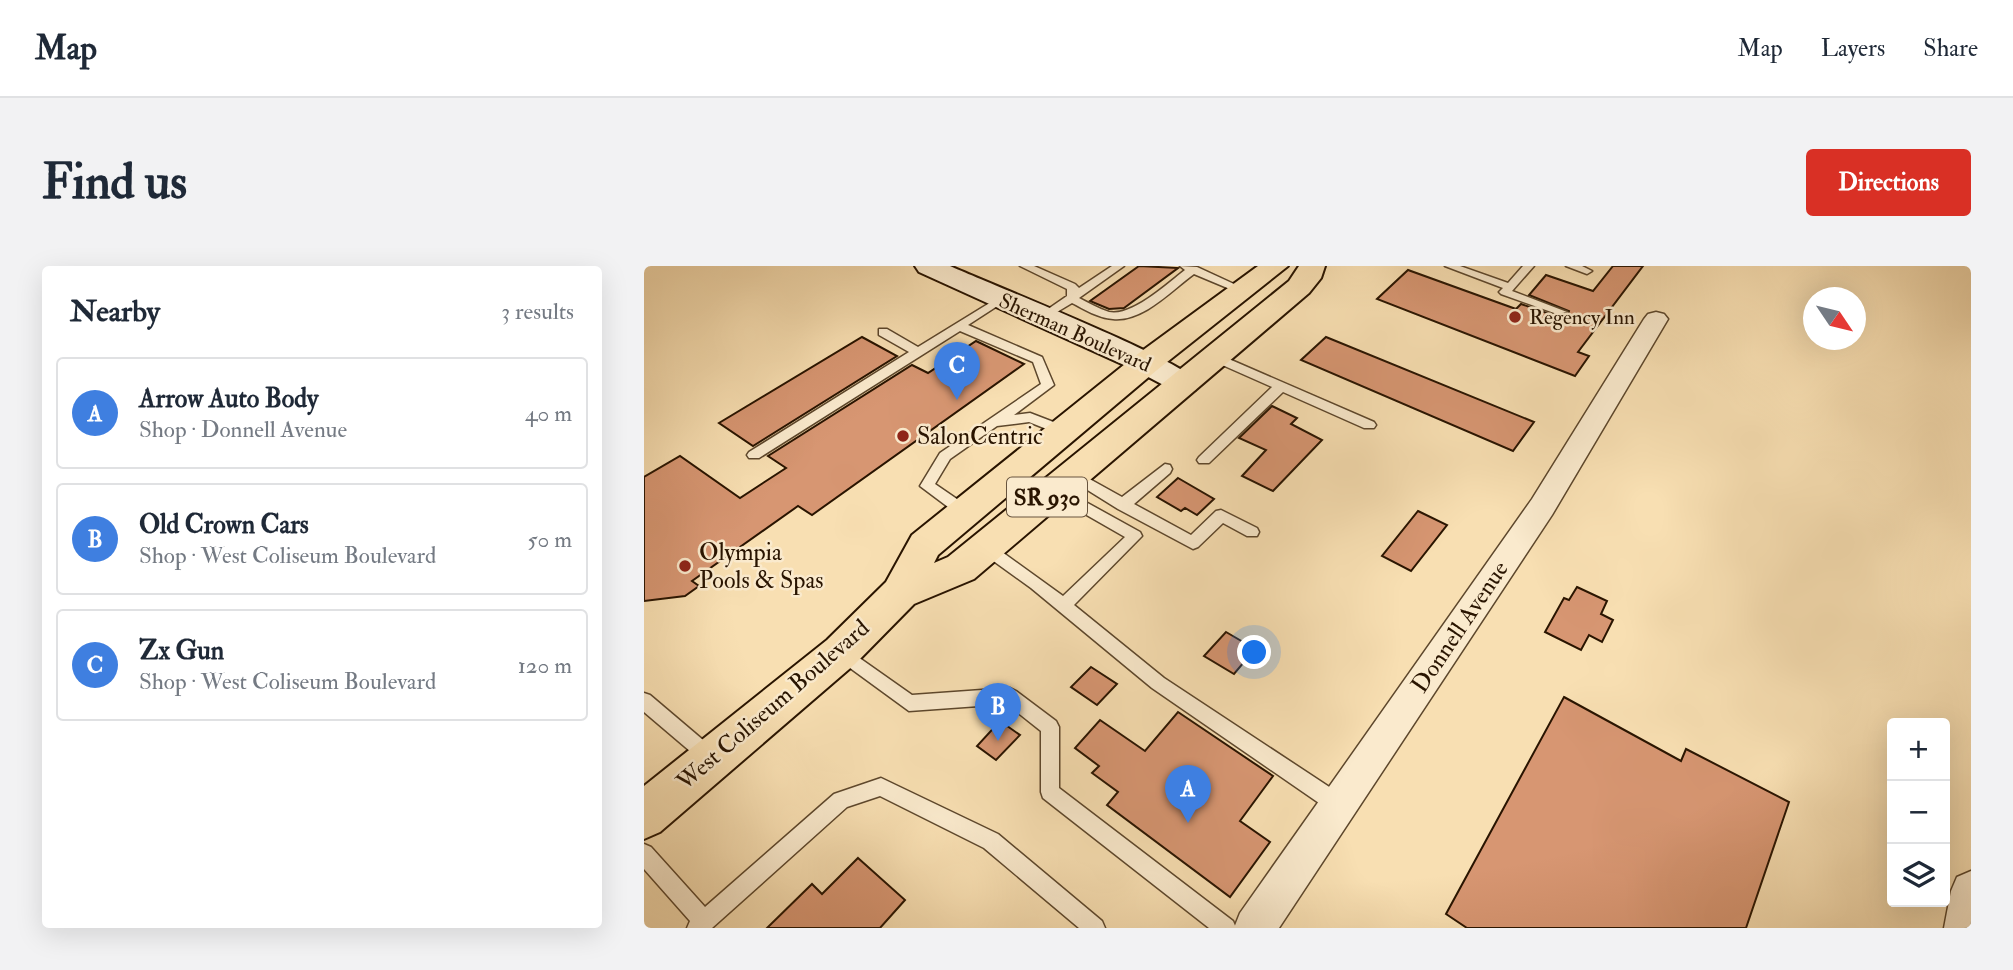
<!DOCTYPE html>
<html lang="en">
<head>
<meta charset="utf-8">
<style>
	body { margin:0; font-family:"IM FELL Double Pica",serif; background:#f2f2f3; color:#1f2937 }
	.controls { position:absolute; right:21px; bottom:21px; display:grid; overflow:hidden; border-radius:7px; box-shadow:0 7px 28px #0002 }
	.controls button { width:63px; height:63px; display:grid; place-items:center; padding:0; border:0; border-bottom:2px solid #e0e1e3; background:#fff; color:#1f2937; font:35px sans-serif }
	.compass { position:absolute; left:1159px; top:21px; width:63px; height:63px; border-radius:50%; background:#fff; box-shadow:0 7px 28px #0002; rotate:125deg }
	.you { position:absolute; left:611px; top:387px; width:24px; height:24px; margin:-18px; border:5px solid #fff; border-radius:50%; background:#1a73e8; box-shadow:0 0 0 10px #1a73e833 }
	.badge { display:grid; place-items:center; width:46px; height:46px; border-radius:50%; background:#d93025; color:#fff; font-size:23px; font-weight:700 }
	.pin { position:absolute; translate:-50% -58px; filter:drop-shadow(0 2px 4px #0008) }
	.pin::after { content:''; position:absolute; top:37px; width:24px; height:21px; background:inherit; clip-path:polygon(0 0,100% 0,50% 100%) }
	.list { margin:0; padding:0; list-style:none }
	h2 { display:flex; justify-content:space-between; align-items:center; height:91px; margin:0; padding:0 28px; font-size:30px }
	h2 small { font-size:23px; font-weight:400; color:#747a83 }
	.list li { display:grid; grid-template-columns:46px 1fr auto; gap:21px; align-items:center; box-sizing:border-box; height:112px; margin:0 14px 14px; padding:0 14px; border:2px solid #e0e1e3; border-radius:7px }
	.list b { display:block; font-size:26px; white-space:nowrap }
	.list p { margin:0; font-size:23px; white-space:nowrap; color:#747a83 }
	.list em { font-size:23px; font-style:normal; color:#747a83 }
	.icon { flex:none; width:38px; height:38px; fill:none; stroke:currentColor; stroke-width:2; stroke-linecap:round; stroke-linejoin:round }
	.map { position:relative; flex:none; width:1327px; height:662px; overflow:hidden; border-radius:7px }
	header { display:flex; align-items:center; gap:42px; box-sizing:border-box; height:98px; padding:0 35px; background:#fff; border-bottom:2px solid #e0e1e3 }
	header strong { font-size:33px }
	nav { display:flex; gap:38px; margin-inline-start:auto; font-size:24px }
	.intro { display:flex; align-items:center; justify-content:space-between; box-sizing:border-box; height:168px; padding:0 42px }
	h1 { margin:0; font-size:49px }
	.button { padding:18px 32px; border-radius:7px; background:#d93025; color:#fff; font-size:24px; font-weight:700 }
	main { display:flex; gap:42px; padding:0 42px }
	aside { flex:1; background:#fff; border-radius:7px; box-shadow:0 7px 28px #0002 }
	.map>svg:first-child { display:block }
	.building { fill:#d79672; stroke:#291400; stroke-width:2 }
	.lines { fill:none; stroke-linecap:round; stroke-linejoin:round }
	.lane-casing { stroke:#5d472c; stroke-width:3 }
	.street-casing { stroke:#5d472c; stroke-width:3 }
	.secondary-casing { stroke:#291400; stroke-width:4 }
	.highway-casing { stroke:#291400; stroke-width:4 }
	.lane { fill:#faeacd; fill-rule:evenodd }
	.street { fill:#faeacd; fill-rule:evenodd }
	.secondary { fill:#faeacd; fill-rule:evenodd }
	.highway { fill:#f8dfb2; fill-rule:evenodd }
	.poi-dot { fill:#8f2418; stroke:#faeacd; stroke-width:2.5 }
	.labels { text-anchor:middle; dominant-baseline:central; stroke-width:5; stroke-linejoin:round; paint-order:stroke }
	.far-poi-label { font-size:21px; fill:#291400; stroke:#faeacd; text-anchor:start }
	.far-street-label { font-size:21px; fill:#291400; stroke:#faeacd }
	.shield { fill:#faeacd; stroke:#68543e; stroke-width:2 }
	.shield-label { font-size:23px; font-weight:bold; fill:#291400 }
	.poi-label { font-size:24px; fill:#291400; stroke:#faeacd; text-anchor:start }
	.street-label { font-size:24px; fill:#291400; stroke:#faeacd }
</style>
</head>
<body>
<header>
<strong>Map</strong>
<nav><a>Map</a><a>Layers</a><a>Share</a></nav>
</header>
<div class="intro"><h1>Find us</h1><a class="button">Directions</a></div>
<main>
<aside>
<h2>Nearby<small>3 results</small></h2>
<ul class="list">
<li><span class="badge" style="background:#3f7fe0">A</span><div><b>Arrow Auto Body</b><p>Shop · Donnell Avenue</p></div><em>40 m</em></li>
<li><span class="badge" style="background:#3f7fe0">B</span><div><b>Old Crown Cars</b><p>Shop · West Coliseum Boulevard</p></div><em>50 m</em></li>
<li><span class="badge" style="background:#3f7fe0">C</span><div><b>Zx Gun</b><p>Shop · West Coliseum Boulevard</p></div><em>120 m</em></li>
</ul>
</aside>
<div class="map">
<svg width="1327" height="662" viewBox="0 0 1327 662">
	<rect width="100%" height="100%" fill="#f8dfb2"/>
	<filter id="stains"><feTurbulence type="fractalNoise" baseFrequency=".00286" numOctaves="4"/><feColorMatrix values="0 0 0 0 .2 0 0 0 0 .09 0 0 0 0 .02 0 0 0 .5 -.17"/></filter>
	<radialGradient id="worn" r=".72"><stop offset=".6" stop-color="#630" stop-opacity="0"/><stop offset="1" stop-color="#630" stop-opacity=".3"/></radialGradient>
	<g class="building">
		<polygon points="495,0 534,2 480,42 465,43 446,35"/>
		<polygon points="969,0 999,0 934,86 945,90 931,110 733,33 764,4 872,43 877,38 914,51 924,49 925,45 885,29 902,9 949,25"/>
		<polygon points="218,71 253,90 109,180 75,157"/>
		<polygon points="682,71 890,156 869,185 657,94"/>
		<polygon points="332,75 380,98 168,249 154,240 48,315 55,320 41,330 0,335 0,211 36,190 96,232 142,202 124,190 268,99 284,107"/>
		<polygon points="628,140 653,152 647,158 678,174 629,225 598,210 622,184 595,172"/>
		<polygon points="534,212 570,233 553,249 541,242 537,245 513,231"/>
		<polygon points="774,245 803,259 767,305 738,290"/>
		<polygon points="933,321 963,335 957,348 969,354 958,376 945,369 937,384 901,366 920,332 925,334"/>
		<polygon points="582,366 611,383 590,408 560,390"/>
		<polygon points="447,401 473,418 453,439 427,421"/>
		<polygon points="920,431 1037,495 1042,483 1145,536 1102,662 823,662 802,648"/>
		<polygon points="534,446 629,510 596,555 626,576 586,631 463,539 474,526 448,507 455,500 431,482 456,454 501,485"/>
		<polygon points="356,455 376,469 352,494 333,480"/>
		<polygon points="214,592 261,634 236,662 123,662 168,618 178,628"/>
	</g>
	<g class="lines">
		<g class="lane-casing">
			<g id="lane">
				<path d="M376,0H390L431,18L435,22L468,0H480L435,32C445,37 455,43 465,46C488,51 524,17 541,4L536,0L553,1L603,24L593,26L550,8C528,24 499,56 469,53C454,52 440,43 428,37L398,55L392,52L394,50L423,30V23Z"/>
				<polygon points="801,0 816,0 864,17 879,0 890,0 868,25 923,46 913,48 857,28 855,26 859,22"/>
				<polygon points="922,0 938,0 948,5 943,8"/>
				<polygon points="357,30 361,31 361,35 324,59 398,91 410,119 370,149 386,147 425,162 427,165 420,170 385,156 353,160 306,193 291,218 326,242 328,246 326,250 316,250 276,220 296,187 397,118 389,96 316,65 115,192 105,192 103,189 105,186 265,86 235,69 235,63 243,63 274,81"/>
				<polygon points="571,87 730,156 732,159 730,162 720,162 639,126 565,197 555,197 553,194 555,191 628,121 567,94 565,91"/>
				<polygon points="521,198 526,199 528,203 526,207 490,238 547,269 572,245 577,244 613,262 615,266 613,270 603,270 579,257 554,281 549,283 474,243 421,210 428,205 433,206 478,231"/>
				<polygon points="411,219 496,266 498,270 430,339 520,412 702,532 704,539 702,546 695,548 688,546 508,422 387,322 337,286 334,282 337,278 347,278 419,330 481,271 406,228 404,224"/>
				<polygon points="197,379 268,429 366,422 372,425 412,455 415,461 415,522 589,655 592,662 565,662 399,532 397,526 397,465 363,438 265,445 191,391 189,386 191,381"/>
				<polygon points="0,427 6,429 72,485 75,491 72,497 66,500 60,497 0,446"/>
				<polygon points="237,512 354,568 458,655 461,662 435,662 340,582 236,530 203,541 68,662 43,662 46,655 0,603 0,578 7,581 61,641 190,528"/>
			</g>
		</g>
		<g class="street-casing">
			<g id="street">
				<polygon points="1012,46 1020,48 1024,53 908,249 635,662 590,662 596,647 888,233 1000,53 1004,48"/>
				<polygon points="1327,605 1327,662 1300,662 1307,625 1313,611"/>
			</g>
		</g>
		<g class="secondary-casing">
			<path id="secondary" d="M271,0H306C344,17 541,95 555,117L551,124L540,127L529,124L491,104L275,6Z"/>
		</g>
		<g class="highway-casing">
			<polygon id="highway" points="614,0 644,0 513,104 294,289 290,297 304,291 645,15 655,0 681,0 677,12 665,27 330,313 270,338 211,398 16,566 0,573 0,520 183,374 242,316 268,269 491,90"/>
		</g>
		<use href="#lane" class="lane"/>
		<use href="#street" class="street"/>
		<use href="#secondary" class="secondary"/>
		<use href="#highway" class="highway"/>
	</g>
	<g class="poi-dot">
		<circle cx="871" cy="51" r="7"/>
		<circle cx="259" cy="170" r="7"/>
		<circle cx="41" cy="300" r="7"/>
	</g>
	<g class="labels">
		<g class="far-poi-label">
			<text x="885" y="51">Regency Inn</text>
		</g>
		<g class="far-street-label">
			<text transform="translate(431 67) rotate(24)">Sherman Boulevard</text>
		</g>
		<rect class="shield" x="363" y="211.5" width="80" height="39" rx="5"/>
		<g class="shield-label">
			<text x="403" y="231">SR 930</text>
		</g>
		<g class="poi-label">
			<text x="273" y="170">SalonCentric</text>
			<text x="55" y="286">Olympia<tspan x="55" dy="28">Pools &amp; Spas</tspan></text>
		</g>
		<g class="street-label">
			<text transform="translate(816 361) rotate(-56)">Donnell Avenue</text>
			<text transform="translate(129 439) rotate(-41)">West Coliseum Boulevard</text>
		</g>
	</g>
	<rect width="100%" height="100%" filter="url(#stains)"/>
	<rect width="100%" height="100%" fill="url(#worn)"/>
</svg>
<div class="controls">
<button>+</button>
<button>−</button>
<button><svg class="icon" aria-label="layers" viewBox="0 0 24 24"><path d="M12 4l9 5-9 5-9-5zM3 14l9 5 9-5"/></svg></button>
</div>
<svg class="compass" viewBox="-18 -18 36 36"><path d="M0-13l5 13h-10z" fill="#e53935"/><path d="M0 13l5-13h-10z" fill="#747a83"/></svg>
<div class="you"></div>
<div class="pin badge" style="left:544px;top:557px;background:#3f7fe0">A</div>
<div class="pin badge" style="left:354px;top:475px;background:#3f7fe0">B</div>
<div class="pin badge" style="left:313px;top:134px;background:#3f7fe0">C</div>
</div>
</main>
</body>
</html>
